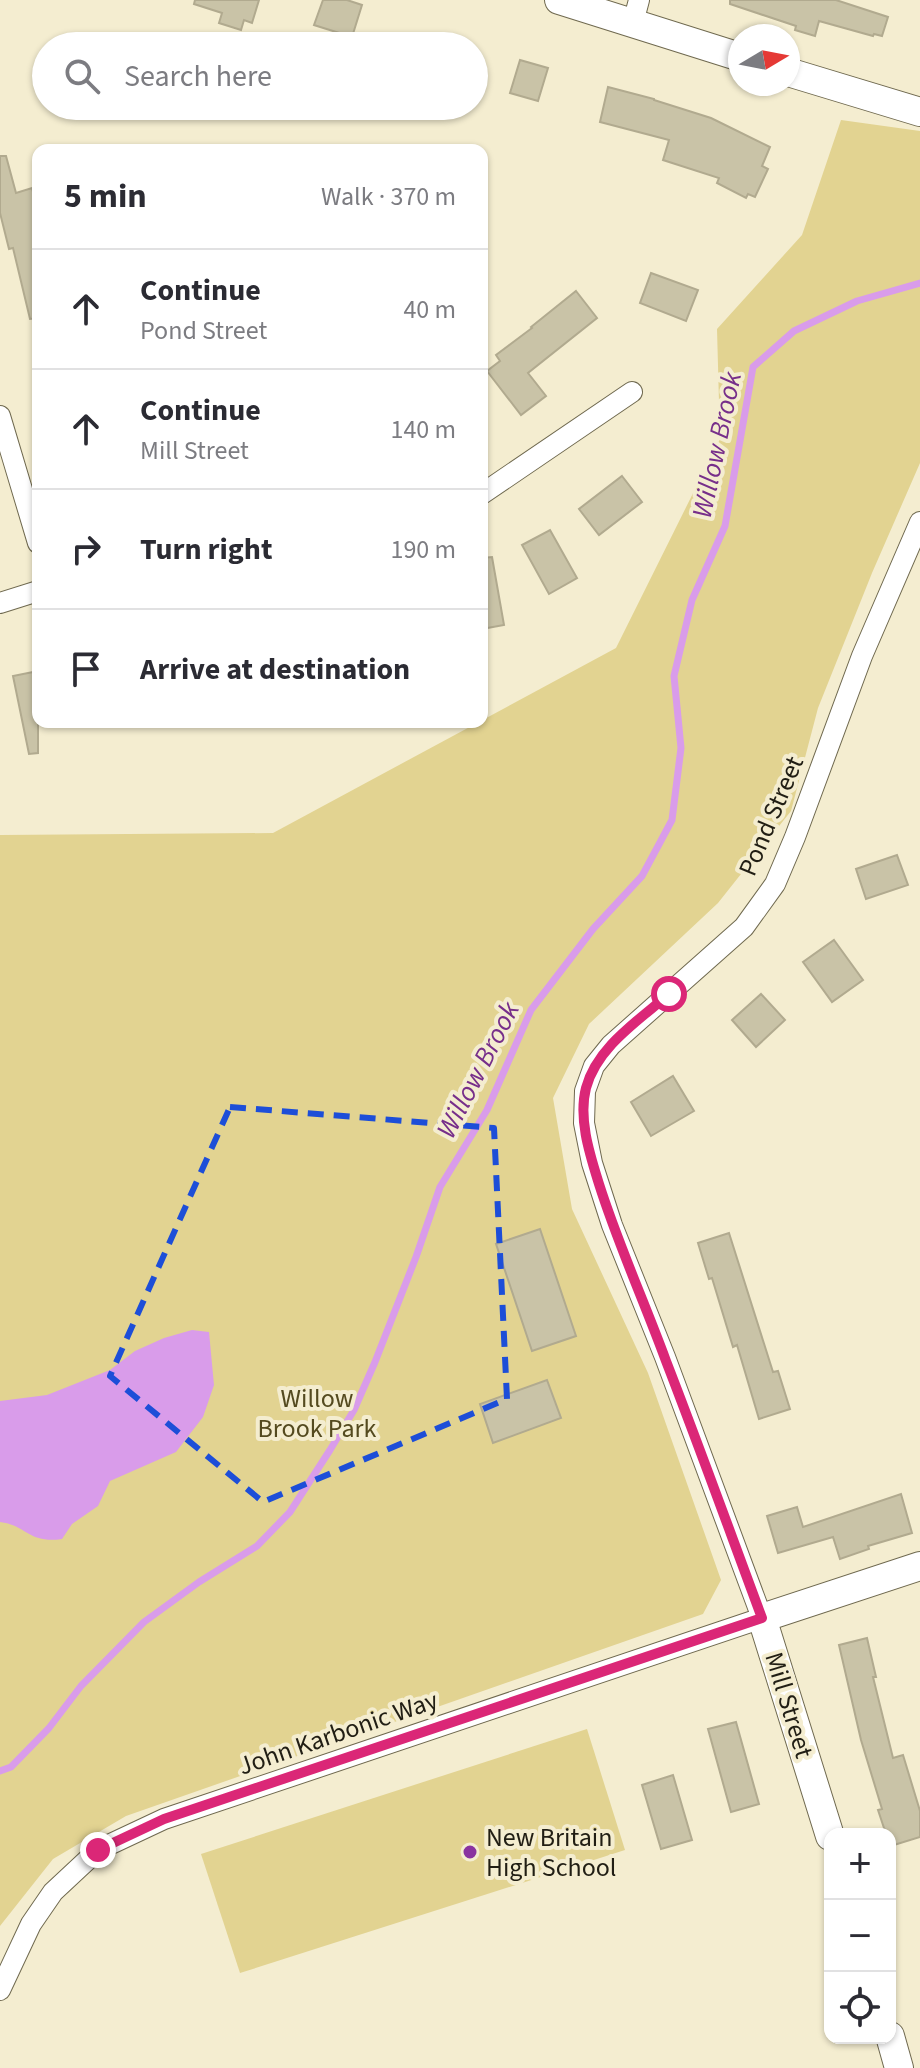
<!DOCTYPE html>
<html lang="en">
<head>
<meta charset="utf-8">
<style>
	body { margin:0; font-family:"Source Sans 3",sans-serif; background:#f7f7f7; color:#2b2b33 }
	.controls { position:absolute; right:24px; bottom:24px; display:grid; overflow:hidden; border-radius:16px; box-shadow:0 2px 6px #0004 }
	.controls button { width:72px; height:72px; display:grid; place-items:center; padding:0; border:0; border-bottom:2px solid #e1e1e2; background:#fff; color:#2b2b33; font:40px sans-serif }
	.compass { position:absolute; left:728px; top:24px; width:72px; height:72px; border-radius:50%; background:#fff; box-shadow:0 2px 6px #0004; rotate:80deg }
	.stop { position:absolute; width:24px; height:24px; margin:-18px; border:6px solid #db2777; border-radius:50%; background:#fff }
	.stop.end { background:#db2777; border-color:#fff; box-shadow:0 2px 8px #0008 }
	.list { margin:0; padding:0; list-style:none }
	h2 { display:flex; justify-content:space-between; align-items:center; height:104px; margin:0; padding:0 32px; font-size:34px }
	h2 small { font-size:26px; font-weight:400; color:#7c7c81 }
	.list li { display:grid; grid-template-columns:52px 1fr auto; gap:24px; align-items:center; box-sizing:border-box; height:120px; padding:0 32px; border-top:2px solid #e1e1e2 }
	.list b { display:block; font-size:30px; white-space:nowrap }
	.list p { margin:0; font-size:26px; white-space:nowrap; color:#7c7c81 }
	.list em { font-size:26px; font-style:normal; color:#7c7c81 }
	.icon { flex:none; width:44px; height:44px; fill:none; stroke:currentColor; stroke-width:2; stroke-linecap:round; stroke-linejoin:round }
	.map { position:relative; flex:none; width:920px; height:2068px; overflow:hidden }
	.search { position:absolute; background:#fff; box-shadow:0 2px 6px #0004; left:32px; top:32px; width:456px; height:88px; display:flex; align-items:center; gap:20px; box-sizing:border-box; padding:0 28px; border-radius:44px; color:#7c7c81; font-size:30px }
	.panel { position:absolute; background:#fff; box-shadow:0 2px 6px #0004; left:32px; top:144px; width:456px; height:584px; border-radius:16px }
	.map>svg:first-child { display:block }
	.green { fill:#e2d391 }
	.water { fill:#d99cea }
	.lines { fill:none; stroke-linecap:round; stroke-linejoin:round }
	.stream { stroke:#d99cea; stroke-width:7 }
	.building { fill:#c9c3a7; stroke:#b1aa8f; stroke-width:2 }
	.street-casing { stroke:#6f694f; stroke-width:22 }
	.secondary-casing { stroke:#6f694f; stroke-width:30 }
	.street { stroke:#fff; stroke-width:20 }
	.secondary { stroke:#fff; stroke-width:28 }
	.route { stroke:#db2777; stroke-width:10 }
	.marked { fill:none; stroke:#1d4ed8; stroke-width:6; stroke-dasharray:16 10; stroke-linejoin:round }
	.poi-dot { fill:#8933a0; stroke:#f4edd0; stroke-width:3 }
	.labels { text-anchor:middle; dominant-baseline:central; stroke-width:8; stroke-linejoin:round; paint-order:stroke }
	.street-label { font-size:26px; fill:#211e14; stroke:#f4edd0 }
	.park-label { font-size:26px; fill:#544a1f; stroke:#f4edd0 }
	.poi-label { font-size:26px; fill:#211e14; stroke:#f4edd0; text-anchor:start }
	.water-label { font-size:28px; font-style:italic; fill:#772f8a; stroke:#f4edd0 }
</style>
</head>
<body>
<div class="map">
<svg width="920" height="2068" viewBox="0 0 920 2068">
	<rect width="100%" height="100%" fill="#f4edd0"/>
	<g class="green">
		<polygon points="841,120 920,131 920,463 872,573 818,708 791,811 718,903 589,1024 553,1098 572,1209 648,1373 721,1580 703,1614 126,1816 53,1859 0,1926 0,835 273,833 616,648 720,439 717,329 802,235"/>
		<polygon points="587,1729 625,1850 240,1973 201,1854"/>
	</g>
	<path class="water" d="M192,1330L209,1332L214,1385L203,1417L176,1452L110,1481L98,1506L72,1524L62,1539C29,1544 26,1525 0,1522V1401L47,1395L110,1370L135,1351L164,1338Z"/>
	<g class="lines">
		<polyline class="stream" points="0,1771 11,1767 49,1728 81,1686 144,1622 199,1582 257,1546 290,1512 330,1450 354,1410 375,1362 416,1257 440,1187 487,1110 531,1010 593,929 642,876 672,820 681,748 674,676 692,600 725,526 753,367 794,331 857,301 920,283"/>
	</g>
	<g class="building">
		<polygon points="195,0 259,0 252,23 244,20 241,30 219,23 222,13 194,4"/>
		<polygon points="323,0 347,0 362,5 352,37 314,25"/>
		<polygon points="730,0 836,0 888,17 882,36 874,34 873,36 819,21 815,36 795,30 796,26 730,4"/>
		<polygon points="520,60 548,68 538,101 510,93"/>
		<polygon points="608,87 654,99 654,100 711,118 770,147 762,166 768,169 755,197 748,194 746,198 717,183 719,178 663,160 669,140 600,122"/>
		<polygon points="0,156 6,156 16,193 32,188 38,211 38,318 30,319 13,248 9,249 0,213"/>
		<polygon points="651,273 698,290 686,321 640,303"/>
		<polygon points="576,291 597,318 528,373 546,396 521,415 487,371 500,361 496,355 532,328 531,327"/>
		<polygon points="622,476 642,502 599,535 579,509"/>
		<polygon points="550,530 577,578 549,594 522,545"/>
		<polygon points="492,557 504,625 482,629 482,558"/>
		<polygon points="38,671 38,753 29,754 13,676"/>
		<polygon points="897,855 908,885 866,899 856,869"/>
		<polygon points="834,940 863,980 832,1002 803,962"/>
		<polygon points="761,994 785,1020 756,1047 732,1020"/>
		<polygon points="673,1076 694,1111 651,1136 631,1102"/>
		<polygon points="540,1229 576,1336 532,1351 496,1244"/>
		<polygon points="729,1233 773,1372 778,1371 790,1409 759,1419 737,1345 733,1347 712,1278 709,1279 698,1243"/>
		<polygon points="547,1380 561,1418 493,1443 480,1404"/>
		<polygon points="901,1494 912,1533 868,1546 869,1549 840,1559 833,1537 778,1553 767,1516 797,1507 803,1527"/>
		<polygon points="867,1638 876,1677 873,1677 893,1758 903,1755 920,1811 920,1837 894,1845 892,1838 890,1839 890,1834 886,1834 878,1810 882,1809 861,1740 839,1645"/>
		<polygon points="736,1722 759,1804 731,1812 708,1729"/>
		<polygon points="673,1775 692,1840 661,1849 642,1785"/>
	</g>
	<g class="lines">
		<g class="street-casing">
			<g id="street">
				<polyline points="633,23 639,0"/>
				<polyline points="0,416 38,543"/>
				<polyline points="482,494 632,392"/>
				<polyline points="0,603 38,591"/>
				<polyline points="0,1990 31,1924 53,1892 98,1850 164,1819 762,1618 665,1357 612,1225 592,1163 584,1123 585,1091 594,1066 611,1045 744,927 775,884 795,837 862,656 920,522"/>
			</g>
		</g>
		<g class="secondary-casing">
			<g id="secondary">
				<polyline points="559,0 740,57"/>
				<polyline points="788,72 920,112"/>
				<polyline points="830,1836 762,1618 920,1566"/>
				<polyline points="890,2036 899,2068"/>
			</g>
		</g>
		<use href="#street" class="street"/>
		<use href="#secondary" class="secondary"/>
	</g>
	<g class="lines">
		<path class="route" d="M98,1850L164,1819L762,1618C730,1532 699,1446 666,1361C644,1301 618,1244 599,1184C590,1155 578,1119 586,1088C597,1047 638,1021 669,994"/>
	</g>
	<path class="marked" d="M230,1107L494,1128L507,1399L263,1502L110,1376Z"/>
	<circle class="poi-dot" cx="470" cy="1852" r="8"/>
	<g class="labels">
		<g class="street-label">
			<text transform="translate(771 816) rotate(-67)">Pond Street</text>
			<text transform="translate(789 1705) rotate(73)">Mill Street</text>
			<text transform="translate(338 1733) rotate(-19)">John Karbonic Way</text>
		</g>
		<g class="park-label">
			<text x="317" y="1398">Willow<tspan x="317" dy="30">Brook Park</tspan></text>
		</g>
		<g class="poi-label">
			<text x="486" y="1837">New Britain<tspan x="486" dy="30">High School</tspan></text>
		</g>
		<g class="water-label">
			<text transform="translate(717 445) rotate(-78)">Willow Brook</text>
			<text transform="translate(478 1070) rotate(-63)">Willow Brook</text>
		</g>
	</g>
</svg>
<div class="controls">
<button>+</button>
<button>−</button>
<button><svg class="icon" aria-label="locate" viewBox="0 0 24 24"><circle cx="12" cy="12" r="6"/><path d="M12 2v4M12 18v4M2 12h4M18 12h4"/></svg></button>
</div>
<svg class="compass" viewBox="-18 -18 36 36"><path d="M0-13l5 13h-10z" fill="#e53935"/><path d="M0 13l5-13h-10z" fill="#7c7c81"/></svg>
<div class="stop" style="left:669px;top:994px"></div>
<div class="stop end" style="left:98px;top:1850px"></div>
<div class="search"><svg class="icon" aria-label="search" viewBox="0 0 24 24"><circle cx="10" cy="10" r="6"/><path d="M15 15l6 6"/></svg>Search here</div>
<section class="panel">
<h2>5 min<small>Walk · 370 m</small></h2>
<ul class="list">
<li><svg class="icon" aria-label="ahead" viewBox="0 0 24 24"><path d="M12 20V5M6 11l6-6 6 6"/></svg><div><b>Continue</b><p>Pond Street</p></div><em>40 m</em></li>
<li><svg class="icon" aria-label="ahead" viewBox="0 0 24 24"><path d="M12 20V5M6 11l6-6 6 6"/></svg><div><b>Continue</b><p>Mill Street</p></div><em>140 m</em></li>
<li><svg class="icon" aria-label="right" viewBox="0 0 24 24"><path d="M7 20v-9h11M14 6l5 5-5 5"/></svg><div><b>Turn right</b></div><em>190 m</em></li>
<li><svg class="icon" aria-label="arrive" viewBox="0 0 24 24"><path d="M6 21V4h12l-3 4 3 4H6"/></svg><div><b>Arrive at destination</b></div></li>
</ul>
</section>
</div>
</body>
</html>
